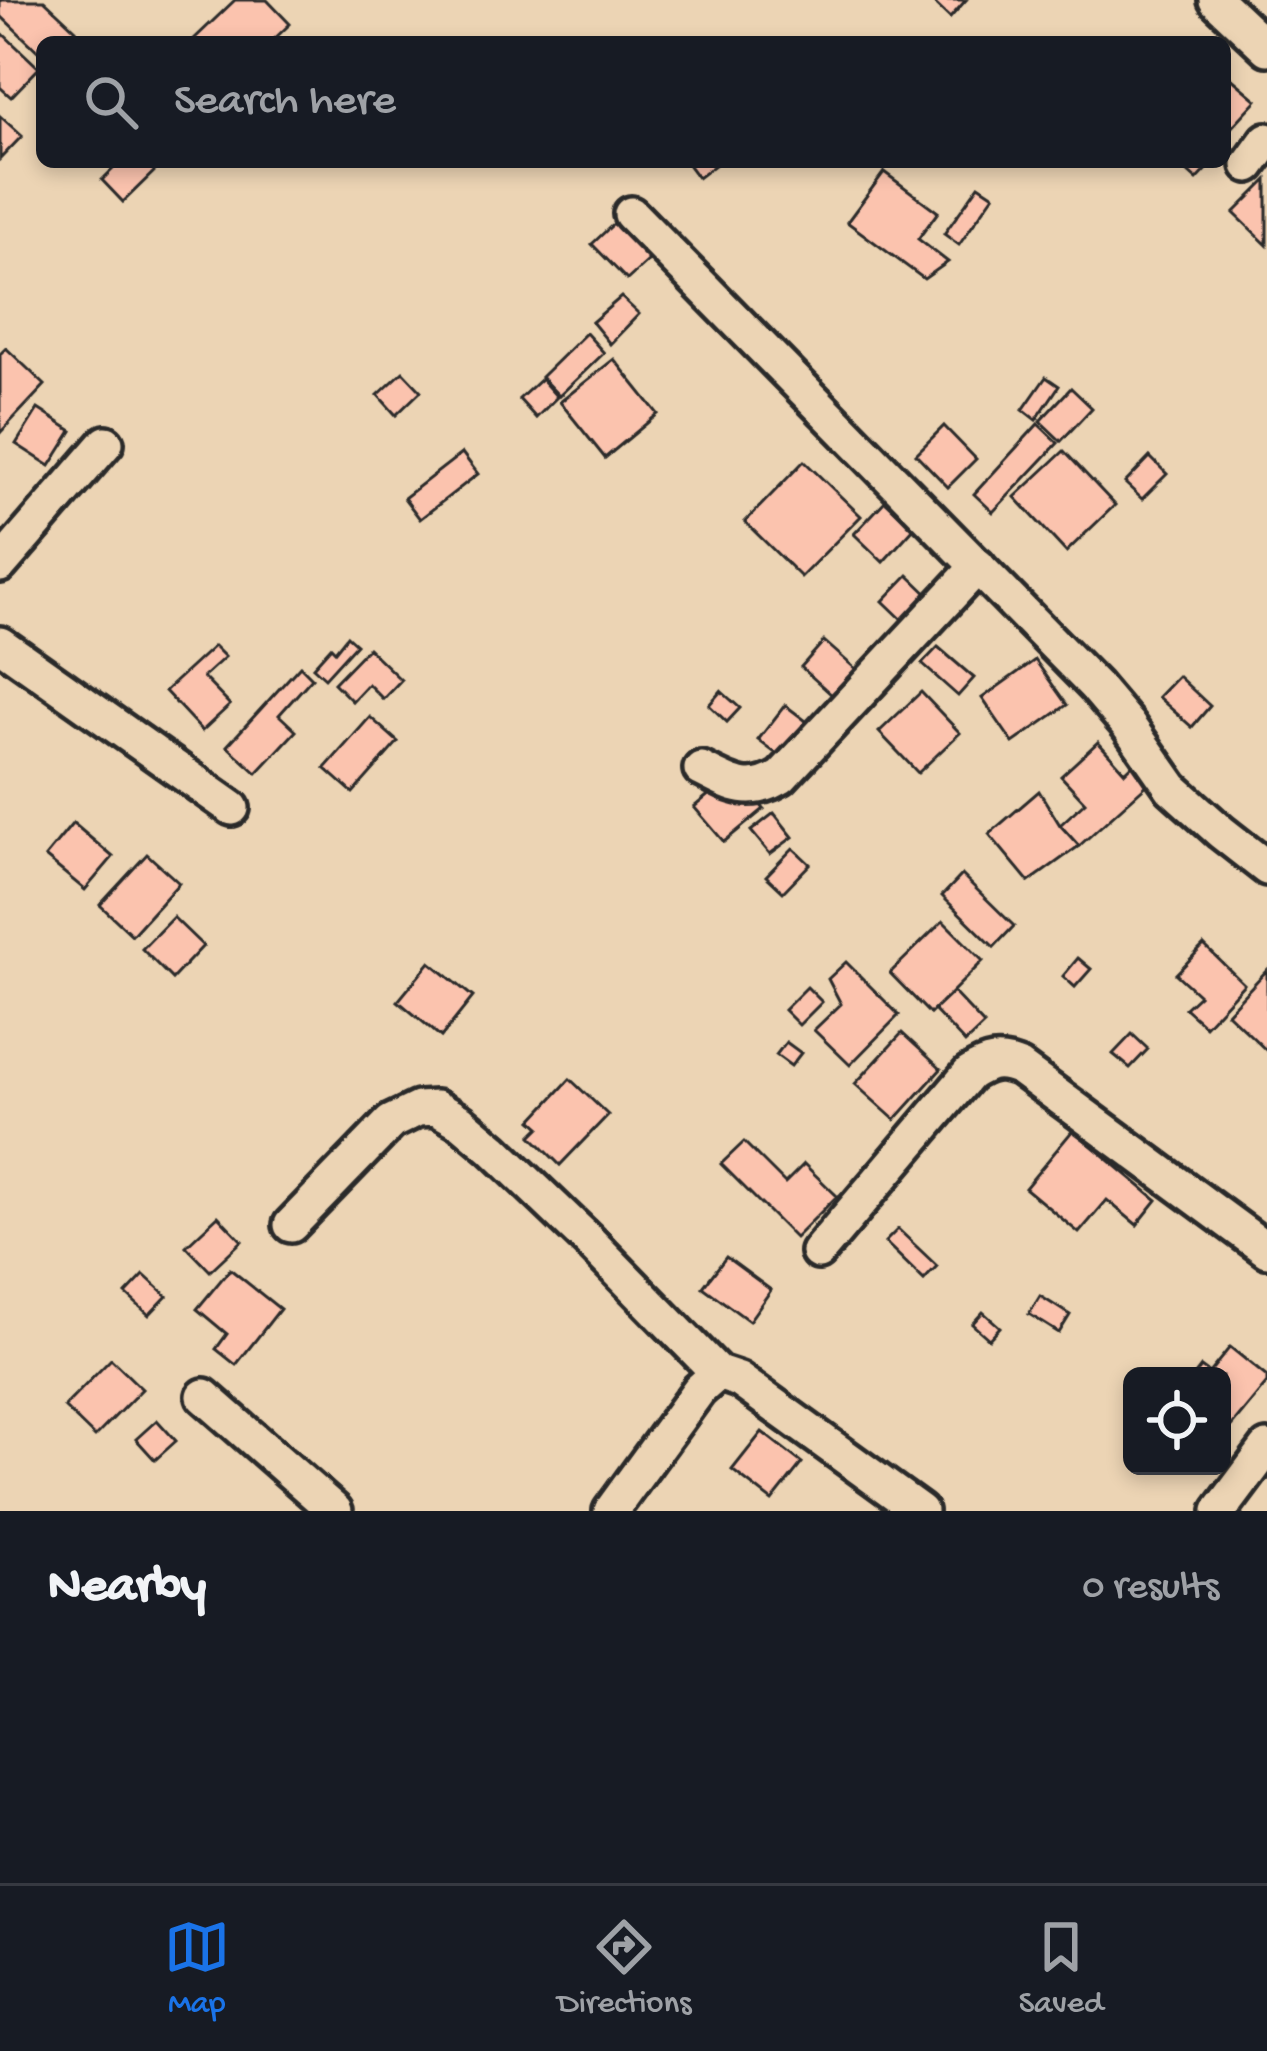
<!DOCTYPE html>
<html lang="en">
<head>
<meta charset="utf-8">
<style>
	body { margin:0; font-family:"Gochi Hand",sans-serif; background:#242831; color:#f1f3f6 }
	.controls { position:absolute; right:36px; bottom:36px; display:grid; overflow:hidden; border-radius:18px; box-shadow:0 6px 18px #0003 }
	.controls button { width:108px; height:108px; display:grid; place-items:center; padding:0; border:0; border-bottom:3px solid #363941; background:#171b24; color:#f1f3f6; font:60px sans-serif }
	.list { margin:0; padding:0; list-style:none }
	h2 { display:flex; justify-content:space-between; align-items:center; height:156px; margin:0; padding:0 48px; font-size:51px }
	h2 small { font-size:39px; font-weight:400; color:#9ea1a6 }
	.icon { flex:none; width:66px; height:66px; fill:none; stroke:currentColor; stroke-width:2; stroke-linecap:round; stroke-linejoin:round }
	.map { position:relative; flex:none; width:1267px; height:1511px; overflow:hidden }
	.search { position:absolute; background:#171b24; box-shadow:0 6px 18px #0003; left:36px; right:36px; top:36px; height:132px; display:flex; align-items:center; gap:30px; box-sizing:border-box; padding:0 42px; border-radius:18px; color:#9ea1a6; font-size:45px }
	.sheet { height:372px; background:#171b24 }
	nav { display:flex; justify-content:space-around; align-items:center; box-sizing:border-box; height:168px; border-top:3px solid #363941; background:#171b24; font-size:33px; color:#9ea1a6 }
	nav a { display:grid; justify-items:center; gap:6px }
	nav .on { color:#1a73e8 }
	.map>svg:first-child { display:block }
	.building { fill:#fbc3ae; stroke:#2b2b2b; stroke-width:3 }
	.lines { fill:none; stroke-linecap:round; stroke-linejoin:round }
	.minor-casing { stroke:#2b2b2b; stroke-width:42 }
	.minor { stroke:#ecd4b4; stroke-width:33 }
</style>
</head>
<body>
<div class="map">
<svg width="1267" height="1511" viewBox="0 0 1267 1511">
	<rect width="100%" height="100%" fill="#ecd4b4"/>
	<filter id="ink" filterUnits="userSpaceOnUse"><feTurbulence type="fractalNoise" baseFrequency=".00833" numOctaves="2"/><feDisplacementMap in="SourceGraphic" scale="24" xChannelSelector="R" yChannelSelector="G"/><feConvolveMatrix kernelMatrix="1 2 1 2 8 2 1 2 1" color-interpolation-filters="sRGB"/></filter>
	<g filter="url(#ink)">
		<g class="building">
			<polygon points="0,0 44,0 76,30 64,42 42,42 42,55 0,15"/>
			<polygon points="235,0 267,0 290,24 271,42 191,42"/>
			<polygon points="931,0 966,0 950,18"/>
			<polygon points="0,31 39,68 11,97 0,87"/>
			<polygon points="1231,78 1257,100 1231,128 1225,123 1225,85"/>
			<polygon points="0,116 22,136 0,159"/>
			<polygon points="120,162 164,162 123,202 102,180"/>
			<polygon points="713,162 715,165 698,178 687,163"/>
			<polygon points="1177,162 1214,162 1197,180"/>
			<polygon points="884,172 938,212 918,239 948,262 924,279 847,222"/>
			<polygon points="1267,180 1267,245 1234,213"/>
			<polygon points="979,185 994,195 959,245 944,234"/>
			<polygon points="624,214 659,251 627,280 592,244"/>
			<polygon points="621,297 639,314 610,344 592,322"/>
			<polygon points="586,333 604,353 559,396 541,377"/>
			<polygon points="6,348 45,385 0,433 0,354"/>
			<polygon points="614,359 658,414 605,458 560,402"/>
			<polygon points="403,372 421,391 396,415 378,395"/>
			<polygon points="1046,377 1059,386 1036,420 1023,410"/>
			<polygon points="541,379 557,397 536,418 519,399"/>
			<polygon points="1071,388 1092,408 1061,441 1040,421"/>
			<polygon points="38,409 72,431 50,466 16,444"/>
			<polygon points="1038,424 1058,443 993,512 974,494"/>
			<polygon points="944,426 976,459 948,487 916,454"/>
			<polygon points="1064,451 1115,505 1066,552 1015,497"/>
			<polygon points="462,453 478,474 420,519 404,498"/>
			<polygon points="1150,457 1167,474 1142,499 1125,483"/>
			<polygon points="804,461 861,516 801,577 745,522"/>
			<polygon points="885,501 914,528 883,562 854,534"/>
			<polygon points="908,575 936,602 911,628 883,601"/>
			<polygon points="347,636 356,644 325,678 313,667 331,647 335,651"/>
			<polygon points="824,641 867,679 843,705 801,667"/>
			<polygon points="214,646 225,657 203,677 230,705 202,731 165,691"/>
			<polygon points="938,647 974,678 958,696 922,664"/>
			<polygon points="368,648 401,680 383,699 368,684 352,701 334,683"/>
			<polygon points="1035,660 1067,705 1013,743 982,698"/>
			<polygon points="300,666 312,678 279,715 296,731 257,773 227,746"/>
			<polygon points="1178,676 1210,706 1192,727 1158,697"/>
			<polygon points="721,691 740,708 727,722 709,705"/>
			<polygon points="921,692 960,733 918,773 879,732"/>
			<polygon points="785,705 818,730 791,765 758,740"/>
			<polygon points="370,717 398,742 353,793 325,768"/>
			<polygon points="1098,742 1125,772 1146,752 1150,782 1079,846 1060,825 1085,802 1061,776"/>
			<polygon points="735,773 764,809 724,842 694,807"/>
			<polygon points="1039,791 1060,825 1079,846 1029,882 989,834"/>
			<polygon points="774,813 793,837 770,854 751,831"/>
			<polygon points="73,823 113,857 85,890 45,857"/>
			<polygon points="793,848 810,864 783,892 766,876"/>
			<polygon points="147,854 179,883 132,935 100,905"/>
			<polygon points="962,875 1014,926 994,947 942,896"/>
			<polygon points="173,917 203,946 172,979 142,949"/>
			<polygon points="943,921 983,961 930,1014 890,973"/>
			<polygon points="1204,945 1244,984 1205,1026 1185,1008 1199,995 1176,974"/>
			<polygon points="1078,958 1091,969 1075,987 1063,976"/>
			<polygon points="430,962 473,997 441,1037 398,1001"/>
			<polygon points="846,962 899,1015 850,1065 814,1030 841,1004 828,979"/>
			<polygon points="1267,970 1267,1051 1227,1013"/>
			<polygon points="807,987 822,1002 799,1025 784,1010"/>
			<polygon points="953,992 984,1025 965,1043 934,1010"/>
			<polygon points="902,1033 941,1069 895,1120 855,1084"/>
			<polygon points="1132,1034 1148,1049 1130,1068 1113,1054"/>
			<polygon points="786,1042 801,1053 791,1066 776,1055"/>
			<polygon points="570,1079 608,1115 560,1165 531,1136 540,1127 532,1120"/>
			<polygon points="1073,1130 1157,1200 1137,1225 1107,1200 1079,1233 1025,1188"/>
			<polygon points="744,1142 785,1183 804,1164 837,1196 795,1238 721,1164"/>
			<polygon points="218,1216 242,1241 210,1271 186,1246"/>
			<polygon points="898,1229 937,1266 924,1280 885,1242"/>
			<polygon points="726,1257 771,1290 749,1321 703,1287"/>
			<polygon points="230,1269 280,1309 236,1365 216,1349 227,1334 197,1309"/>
			<polygon points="144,1275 167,1296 149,1315 126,1294"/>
			<polygon points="1040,1296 1070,1315 1059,1333 1029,1314"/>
			<polygon points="983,1312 1000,1327 989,1339 972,1324"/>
			<polygon points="1230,1347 1267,1377 1267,1383 1224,1435 1222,1433 1222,1376 1194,1376 1201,1367 1209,1373"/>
			<polygon points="111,1359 142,1389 95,1437 64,1407"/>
			<polygon points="157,1420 176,1441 155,1460 136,1439"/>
			<polygon points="762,1432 802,1463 772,1501 732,1470"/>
		</g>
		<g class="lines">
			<g class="minor-casing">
				<g id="minor">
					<polyline points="1216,0 1267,48"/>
					<polyline points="1249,165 1267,140"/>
					<polyline points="631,214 1095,686 1128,725 1172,788 1221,832 1267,868"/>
					<polyline points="0,565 106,443"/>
					<polyline points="0,644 232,808"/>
					<path d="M701,769C732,785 749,796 781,777L978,566"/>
					<polyline points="291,1225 391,1122 418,1109 436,1108 461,1122 493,1149 588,1240 718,1373 739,1380 920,1511"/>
					<path d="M818,1252L969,1074C987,1062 999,1059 1020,1068L1267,1250"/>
					<polyline points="204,1396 335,1511"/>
					<polyline points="611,1511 699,1390 718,1373"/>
					<polyline points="1220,1511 1267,1448"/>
				</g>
			</g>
			<use href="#minor" class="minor"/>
		</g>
	</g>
</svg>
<div class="controls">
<button><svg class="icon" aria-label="locate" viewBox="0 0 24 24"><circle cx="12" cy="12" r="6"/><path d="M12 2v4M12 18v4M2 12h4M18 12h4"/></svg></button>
</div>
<div class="search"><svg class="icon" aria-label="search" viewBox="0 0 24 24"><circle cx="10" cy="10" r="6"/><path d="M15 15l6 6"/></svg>Search here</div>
</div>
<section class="sheet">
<h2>Nearby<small>0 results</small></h2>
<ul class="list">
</ul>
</section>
<nav>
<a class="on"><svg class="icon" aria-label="map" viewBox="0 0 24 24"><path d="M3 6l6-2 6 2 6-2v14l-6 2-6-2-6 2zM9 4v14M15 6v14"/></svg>Map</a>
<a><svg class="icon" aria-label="directions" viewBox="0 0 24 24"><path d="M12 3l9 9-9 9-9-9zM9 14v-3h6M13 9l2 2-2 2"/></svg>Directions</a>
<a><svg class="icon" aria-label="saved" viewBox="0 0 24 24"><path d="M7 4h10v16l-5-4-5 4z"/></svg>Saved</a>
</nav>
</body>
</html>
